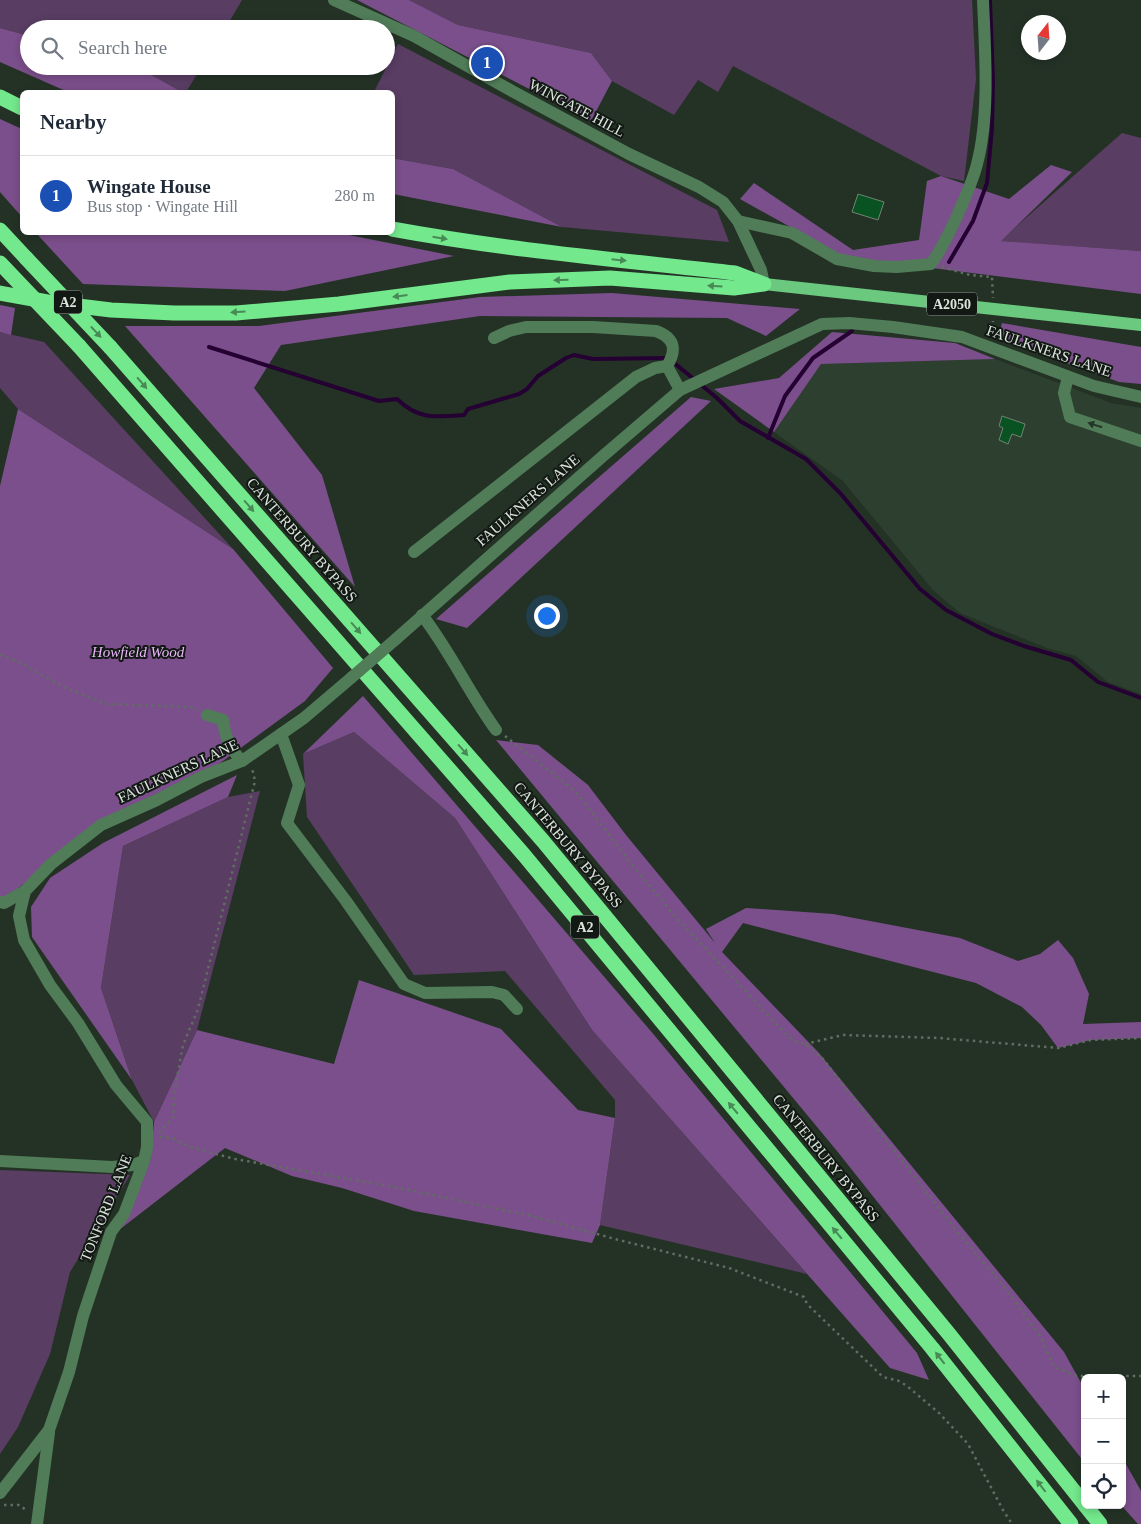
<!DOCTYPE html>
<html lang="en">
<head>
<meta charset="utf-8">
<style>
	body { margin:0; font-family:Georgia,serif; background:#f6f6f7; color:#1f2937 }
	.controls { position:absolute; right:15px; bottom:15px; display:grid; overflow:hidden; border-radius:8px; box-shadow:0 2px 8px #0003 }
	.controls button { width:45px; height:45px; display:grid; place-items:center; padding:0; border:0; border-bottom:1px solid #e0e1e3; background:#fff; color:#1f2937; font:25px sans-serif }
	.compass { position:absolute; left:1021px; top:15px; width:45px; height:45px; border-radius:50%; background:#fff; box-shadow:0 2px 8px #0003; rotate:17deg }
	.you { position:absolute; left:546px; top:615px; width:18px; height:18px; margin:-12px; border:4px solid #fff; border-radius:50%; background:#1a73e8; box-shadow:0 0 0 8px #1a73e833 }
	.badge { display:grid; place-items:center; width:32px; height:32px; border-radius:50%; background:#745b8c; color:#fff; font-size:16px; font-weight:700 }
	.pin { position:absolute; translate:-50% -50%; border:2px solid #fff; box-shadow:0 1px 5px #0006 }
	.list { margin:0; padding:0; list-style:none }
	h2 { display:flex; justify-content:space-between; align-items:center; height:65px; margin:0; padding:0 20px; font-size:21px }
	h2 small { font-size:16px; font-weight:400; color:#747a83 }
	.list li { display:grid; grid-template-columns:32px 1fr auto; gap:15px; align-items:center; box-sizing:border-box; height:80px; padding:0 20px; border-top:1px solid #e0e1e3 }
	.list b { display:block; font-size:19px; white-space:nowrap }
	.list p { margin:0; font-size:16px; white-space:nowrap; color:#747a83 }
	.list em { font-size:16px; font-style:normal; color:#747a83 }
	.icon { flex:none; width:28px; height:28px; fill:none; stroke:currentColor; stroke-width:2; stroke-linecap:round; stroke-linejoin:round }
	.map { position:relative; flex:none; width:1141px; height:1524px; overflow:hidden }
	.search { position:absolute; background:#fff; box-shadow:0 2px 8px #0003; left:20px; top:20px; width:375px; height:55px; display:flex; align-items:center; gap:12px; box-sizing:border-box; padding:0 18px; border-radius:28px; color:#747a83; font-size:19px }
	.panel { position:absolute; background:#fff; box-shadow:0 2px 8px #0003; left:20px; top:90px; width:375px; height:145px; border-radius:8px }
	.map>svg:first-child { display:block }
	.built { fill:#2d4030 }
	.green { fill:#593d63 }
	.forest { fill:#7b4f8b }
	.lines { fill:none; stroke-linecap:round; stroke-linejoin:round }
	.stream { stroke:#250032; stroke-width:4 }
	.building { fill:#095222; stroke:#728274 }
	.path { stroke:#616d63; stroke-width:2.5; stroke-dasharray:2.5 4; stroke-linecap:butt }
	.minor { stroke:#507c58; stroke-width:12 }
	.major { stroke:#6bc97f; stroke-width:12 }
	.highway { stroke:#74e88d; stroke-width:15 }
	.minor-bridge { stroke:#507c58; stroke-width:12 }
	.highway-bridge { stroke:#74e88d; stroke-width:15 }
	.oneway { fill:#488a56 }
	.oneway2 { fill:#253628 }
	.labels { text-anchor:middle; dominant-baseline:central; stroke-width:4; stroke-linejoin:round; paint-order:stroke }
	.shield { fill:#121813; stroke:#9fa7a0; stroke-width:1 }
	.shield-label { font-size:14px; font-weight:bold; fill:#dbe4dc }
	.street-label { font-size:15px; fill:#dbe4dc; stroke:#121813 }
	.park-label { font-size:15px; font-style:italic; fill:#eab7fc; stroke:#121813 }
</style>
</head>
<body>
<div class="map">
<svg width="1141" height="1524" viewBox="0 0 1141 1524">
	<rect width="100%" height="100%" fill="#243226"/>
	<polygon class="built" points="995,359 1111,403 1141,408 1141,694 1108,682 1076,656 1047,648 960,613 933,590 843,481 774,432 821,364"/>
	<g class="green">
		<polygon points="0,0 242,0 225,29 29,29 29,36 0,28"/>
		<polygon points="409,0 972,0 976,79 964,181 941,176 733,66 718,92 698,80 674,115 612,81 591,53 458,25"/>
		<polygon points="398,44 717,210 729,242 562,227 453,169 393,158 392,92 374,92"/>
		<polygon points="131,66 202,66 186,92 182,92 141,69"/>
		<polygon points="1122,133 1141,138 1141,251 1000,241"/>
		<polygon points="0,332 44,342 233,549 18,409 0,388"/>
		<polygon points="354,732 455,818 592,1030 807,1274 600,1225 615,1118 615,1100 505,971 414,975 307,817 303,754"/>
		<polygon points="260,791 197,1030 154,1122 132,1080 101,988 123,846 228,797"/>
		<polygon points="0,1170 130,1175 70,1272 50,1354 18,1427 0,1454"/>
	</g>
	<g class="forest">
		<polygon points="357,0 409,0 458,25 591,53 612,81 591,121"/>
		<polygon points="0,28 29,36 29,66 131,66 141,69 182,92 68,92 0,62"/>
		<polygon points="0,119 22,129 22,217 0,192"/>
		<polygon points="392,158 453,169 562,227 393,194"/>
		<polygon points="1051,165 1072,172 1001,241 1141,251 1141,294 844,257 740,199 754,183 853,250 919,240 927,181 941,176 1009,199"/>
		<polygon points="36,233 339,233 454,256 285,291 83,284"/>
		<polygon points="612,293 800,309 766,336 727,318 480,316 281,345 254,388 322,475 355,587 125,326 259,326 480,297"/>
		<polygon points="0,305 15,308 11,335 0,332"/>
		<polygon points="1002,323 1141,347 1141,384 1119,382 998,338"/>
		<polygon points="832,332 955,343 995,359 821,364 774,432 714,389 779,378"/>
		<polygon points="691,397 711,401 467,628 436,619"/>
		<polygon points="18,409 233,549 333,668 305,701 201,777 101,825 0,902 0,486"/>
		<polygon points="363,696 655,1036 917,1353 929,1380 890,1368 592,1030 455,818 354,732 303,754"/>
		<polygon points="496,740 538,745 588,785 626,835 715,943 706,929 746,908 833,914 960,938 1018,961 1040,954 1058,940 1073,958 1089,994 1083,1024 1141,1022 1141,1038 1091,1040 1058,1048 1041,1025 1022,1007 976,983 743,923 722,952 819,1053 1064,1352 1085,1390 1085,1463 837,1151"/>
		<polygon points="237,775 228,797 123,846 101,988 132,1080 32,937 31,907 50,878 103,843"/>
		<polygon points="359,980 501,1029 578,1110 615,1118 600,1225 592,1243 414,1211 342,1188 292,1176 225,1148 119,1230 150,1162 154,1122 197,1030 334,1064"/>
		<polygon points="1122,1457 1141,1491 1141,1524 1138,1524 1121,1505"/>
	</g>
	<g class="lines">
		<g class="stream">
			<polyline points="949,262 973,221 987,183 992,128 993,80 990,0"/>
			<path d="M209,347L379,401L397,399C419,420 435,417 464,415L468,409L519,394L527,389L538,376L566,358L574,355L593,359L667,358"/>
			<polyline points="673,362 695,380"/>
			<polyline points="700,384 717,398 740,421 806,459 841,494 920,589 946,610 992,634 1024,646 1071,660 1098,682 1141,698"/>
			<polyline points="768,438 785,396 813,358 852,331"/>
		</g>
	</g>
	<g class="building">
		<polygon points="233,21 242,26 240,29 228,29"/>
		<polygon points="858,194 884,202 878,220 852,212"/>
		<polygon points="1002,416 1025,424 1021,437 1012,434 1008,444 999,440 1003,428 999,426"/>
	</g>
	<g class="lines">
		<g class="path">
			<polyline points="942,267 970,275 992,277 993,298"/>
			<polyline points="992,335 993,321"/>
			<polyline points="0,655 21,663 63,687 106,704 190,707 197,710"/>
			<polyline points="505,736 569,786 582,799 629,861 674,915 778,1026 794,1041 805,1044 823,1059 952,1225 1004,1287 1040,1336 1054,1367 1077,1376 1141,1376"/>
			<polyline points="805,1044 843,1035 939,1038 1058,1048 1091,1040 1141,1038"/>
			<polyline points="159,1133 174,1116 174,1094 183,1045 198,1009 255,781 252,768"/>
			<polyline points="160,1137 172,1138 193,1148 235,1159 394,1187 532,1216 615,1239 729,1268 804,1297 807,1304 883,1377 899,1381 907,1386 939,1413 968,1444 1003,1510 1012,1524"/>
			<polyline points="4,1505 19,1505 26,1510"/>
		</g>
		<g class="minor">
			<polyline points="334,0 414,36 512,91 629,154 699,187 723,202 738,221 761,270 764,284"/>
			<path d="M738,221L792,233L837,259L874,266L897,267L931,264C942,249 950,231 958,214C965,197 973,181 977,164C990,115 985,51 983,0"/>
			<polyline points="667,366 680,390"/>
			<polyline points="1068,377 1064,393 1070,417 1141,441"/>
			<path d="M414,552L636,377L655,368L667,366C677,350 675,338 656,331L593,327H526L509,331L494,338"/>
			<path d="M422,615C450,651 469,693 496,730"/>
			<polyline points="396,639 603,456 680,390 822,324 849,323 893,327 962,337 1094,386 1141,397"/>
			<path d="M207,715L223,720C225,737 230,749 242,761"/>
			<polyline points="281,734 299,785 287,823 346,901 404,984 425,993 492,992 504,995 517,1009"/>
			<polyline points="0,902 4,903 25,891 51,864 101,825 157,800 201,777 242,761 304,718 351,678"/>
			<polyline points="0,1161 112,1167 133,1165 144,1161"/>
			<polyline points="0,1493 49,1430 69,1372 83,1316 111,1232 124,1214 144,1161 147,1147 147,1122 116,1085 78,1023 50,985 24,940 19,916 25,891"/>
			<polyline points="37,1524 49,1433"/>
		</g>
		<polyline class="major" points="764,284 1141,325"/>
		<g class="highway">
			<polyline points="0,97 22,108"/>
			<path d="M392,229C506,250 620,260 735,273L761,283"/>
			<polyline points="0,230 26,258"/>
			<polyline points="0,293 54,303 111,310 174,313 236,313 339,304 510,282 610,278 734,288 764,284"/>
			<polyline points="79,346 524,855 932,1348 1071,1524"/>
			<polyline points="110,347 543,841 949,1334 1085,1505"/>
			<polyline points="1085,1505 1100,1524"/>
		</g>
		<polyline class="minor-bridge" points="351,678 396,639"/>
		<g class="highway-bridge">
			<polyline points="26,258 110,347"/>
			<polyline points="0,263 79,346"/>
		</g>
	</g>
	<defs><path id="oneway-solid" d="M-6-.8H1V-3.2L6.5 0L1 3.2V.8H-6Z" transform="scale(1.25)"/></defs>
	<g class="oneway">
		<use href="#oneway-solid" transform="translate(440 238) rotate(9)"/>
		<use href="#oneway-solid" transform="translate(619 260) rotate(6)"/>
		<use href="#oneway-solid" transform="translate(561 280) rotate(179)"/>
		<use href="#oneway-solid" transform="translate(715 286) rotate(-176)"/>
		<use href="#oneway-solid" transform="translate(400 296) rotate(173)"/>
		<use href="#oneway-solid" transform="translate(238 312) rotate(177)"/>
		<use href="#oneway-solid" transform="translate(96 332) rotate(47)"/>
		<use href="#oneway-solid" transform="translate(142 383) rotate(49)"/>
		<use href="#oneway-solid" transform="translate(249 506) rotate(49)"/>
		<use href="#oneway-solid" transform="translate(356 628) rotate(49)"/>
		<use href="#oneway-solid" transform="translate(463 750) rotate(49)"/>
		<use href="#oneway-solid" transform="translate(733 1108) rotate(-130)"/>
		<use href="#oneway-solid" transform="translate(837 1233) rotate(-130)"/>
		<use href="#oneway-solid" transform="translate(940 1358) rotate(-128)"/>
		<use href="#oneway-solid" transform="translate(1041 1486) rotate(-128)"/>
	</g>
	<use class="oneway2" href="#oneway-solid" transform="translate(1095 425) rotate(-162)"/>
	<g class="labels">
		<g class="shield">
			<rect x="54" y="290.5" width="28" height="23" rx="4"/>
			<rect x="927" y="292.5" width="50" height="23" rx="4"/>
			<rect x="571" y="915.5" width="28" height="23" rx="4"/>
		</g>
		<g class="shield-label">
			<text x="68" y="302">A2</text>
			<text x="952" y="304">A2050</text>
			<text x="585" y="927">A2</text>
		</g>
		<g class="street-label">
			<text transform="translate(577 108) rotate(28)">WINGATE HILL</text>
			<text transform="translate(1049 351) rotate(19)">FAULKNERS LANE</text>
			<text transform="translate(528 500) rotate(-41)">FAULKNERS LANE</text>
			<text transform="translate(302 540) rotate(49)">CANTERBURY BYPASS</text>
			<text transform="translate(178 771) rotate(-25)">FAULKNERS LANE</text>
			<text transform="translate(568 845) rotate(50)">CANTERBURY BYPASS</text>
			<text transform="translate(826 1158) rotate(51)">CANTERBURY BYPASS</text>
			<text transform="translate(106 1208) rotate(-68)">TONFORD LANE</text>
		</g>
		<g class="park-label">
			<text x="138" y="652">Howfield Wood</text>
		</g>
	</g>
</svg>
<div class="controls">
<button>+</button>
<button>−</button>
<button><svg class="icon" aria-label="locate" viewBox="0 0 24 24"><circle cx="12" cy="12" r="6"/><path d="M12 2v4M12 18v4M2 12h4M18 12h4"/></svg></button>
</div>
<svg class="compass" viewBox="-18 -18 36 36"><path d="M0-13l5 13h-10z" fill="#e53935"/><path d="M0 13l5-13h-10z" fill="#747a83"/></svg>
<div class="you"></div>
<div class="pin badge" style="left:487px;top:63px;background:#1a4fb4">1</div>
<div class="search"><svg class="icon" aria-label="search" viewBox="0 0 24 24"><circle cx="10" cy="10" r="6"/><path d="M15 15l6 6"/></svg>Search here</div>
<section class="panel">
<h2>Nearby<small></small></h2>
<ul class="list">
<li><span class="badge" style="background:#1a4fb4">1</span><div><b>Wingate House</b><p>Bus stop · Wingate Hill</p></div><em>280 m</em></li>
</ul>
</section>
</div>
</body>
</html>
